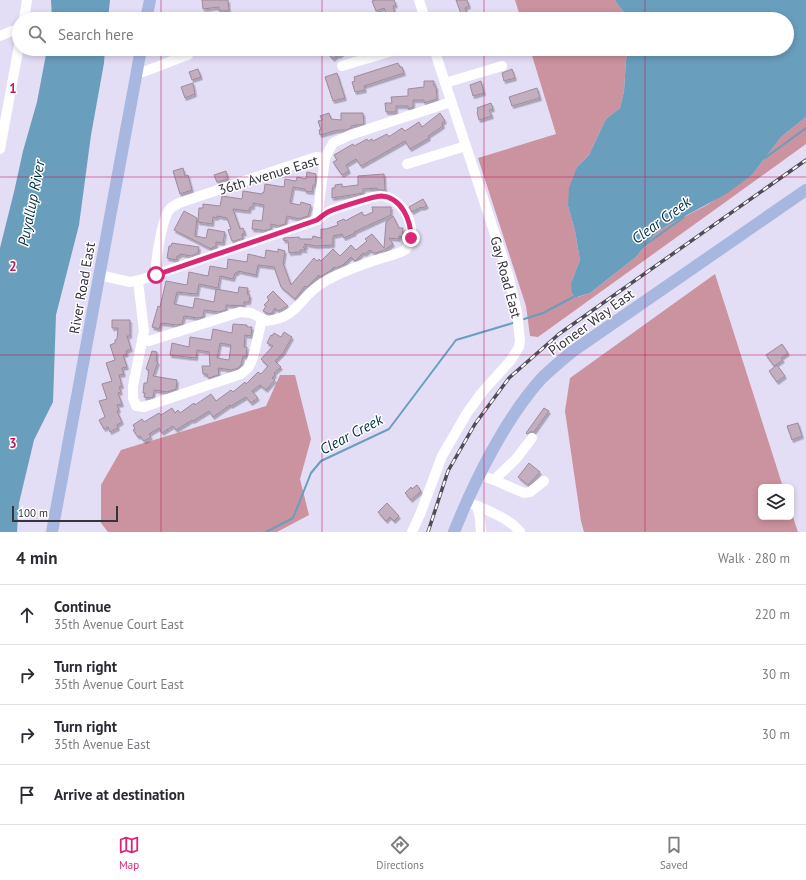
<!DOCTYPE html>
<html lang="en">
<head>
<meta charset="utf-8">
<style>
	body { margin:0; font-family:"PT Sans",sans-serif; background:#f2f2f3; color:#2b2b33 }
	.controls { position:absolute; right:12px; bottom:12px; display:grid; overflow:hidden; border-radius:6px; box-shadow:0 2px 6px #0003 }
	.controls button { width:36px; height:36px; display:grid; place-items:center; padding:0; border:0; border-bottom:1px solid #e1e1e2; background:#fff; color:#2b2b33; font:20px sans-serif }
	.scale { position:absolute; left:12px; bottom:10px; width:106px; box-sizing:border-box; padding-left:4px; border:2px solid #36333d; border-top:0; font-size:11px; line-height:14px; white-space:nowrap; color:#36333d; -webkit-text-stroke:3px #fff; paint-order:stroke }
	.stop { position:absolute; width:12px; height:12px; margin:-9px; border:3px solid #db2777; border-radius:50%; background:#fff }
	.stop.end { background:#db2777; border-color:#fff; box-shadow:0 1px 4px #0008 }
	.list { margin:0; padding:0; list-style:none }
	h2 { display:flex; justify-content:space-between; align-items:center; height:52px; margin:0; padding:0 16px; font-size:17px }
	h2 small { font-size:13px; font-weight:400; color:#7c7c81 }
	.list li { display:grid; grid-template-columns:26px 1fr auto; gap:12px; align-items:center; box-sizing:border-box; height:60px; padding:0 16px; border-top:1px solid #e1e1e2 }
	.list b { display:block; font-size:15px; white-space:nowrap }
	.list p { margin:0; font-size:13px; white-space:nowrap; color:#7c7c81 }
	.list em { font-size:13px; font-style:normal; color:#7c7c81 }
	.icon { flex:none; width:22px; height:22px; fill:none; stroke:currentColor; stroke-width:2; stroke-linecap:round; stroke-linejoin:round }
	.map { position:relative; flex:none; width:806px; height:532px; overflow:hidden }
	.search { position:absolute; background:#fff; box-shadow:0 2px 6px #0003; left:12px; right:12px; top:12px; height:44px; display:flex; align-items:center; gap:10px; box-sizing:border-box; padding:0 14px; border-radius:22px; color:#7c7c81; font-size:15px }
	.sheet { height:292px; background:#fff }
	nav { display:flex; justify-content:space-around; align-items:center; box-sizing:border-box; height:56px; border-top:1px solid #e1e1e2; background:#fff; font-size:11px; color:#7c7c81 }
	nav a { display:grid; justify-items:center; gap:2px }
	nav .on { color:#db2777 }
	.map>svg:first-child { display:block }
	.forest { fill:#cb929f }
	.water { fill:#699ebc }
	.lines { fill:none; stroke-linecap:round; stroke-linejoin:round }
	.stream { stroke:#699ebc; stroke-width:2 }
	.building { fill:#c3aec0; stroke:#9e8a9b; fill-rule:evenodd; filter:url(#shadow) }
	.minor { stroke:#fff; stroke-width:10 }
	.major { stroke:#a7b7df; stroke-width:12 }
	.rail-casing { stroke:#4f4c58; stroke-width:3.5 }
	.rail { stroke:#fff; stroke-width:2; stroke-dasharray:6; stroke-linecap:butt }
	.route { stroke:#db2777; stroke-width:5 }
	.grid { fill:none; stroke:#c2185b; stroke-width:1; stroke-opacity:0.55 }
	.labels { text-anchor:middle; dominant-baseline:central; stroke-width:3; stroke-linejoin:round; paint-order:stroke }
	.street-label { font-size:14px; fill:#36333d; stroke:#fff }
	.water-label { font-size:15px; font-style:italic; fill:#013146; stroke:#fff }
	.grid-label { font-size:13px; text-anchor:middle; font-weight:bold; fill:#c2185b; stroke:#fff; stroke-width:3; stroke-linejoin:round; paint-order:stroke }
</style>
</head>
<body>
<div class="map">
<svg width="806" height="532" viewBox="0 0 806 532">
	<defs>
		<filter id="shadow"><feDropShadow dx="1.5" dy="2.5" stdDeviation="0" flood-color="#0004"/></filter>
	</defs>
	<rect width="100%" height="100%" fill="#e4ddf6"/>
	<g class="forest">
		<path d="M515,0H615C619,9 624,9 627,19H521Z"/>
		<polygon points="530,49 629,49 626,60 624,91 620,108 606,119 589,155 577,167 568,206 575,231 580,260 571,283 578,297 590,293 636,257 654,235 663,228 707,205 752,175 781,137 806,117 806,144 538,337 530,336 526,306 478,158 556,134"/>
		<polygon points="715,274 783,487 761,487 761,517 791,517 791,511 798,532 584,532 581,521 565,411 570,378"/>
		<polygon points="280,375 295,375 311,439 300,479 309,515 277,532 108,532 101,523 101,485 121,450 266,406"/>
	</g>
	<g class="water">
		<polygon points="51,0 110,0 108,19 52,19"/>
		<path d="M615,0H806V117L781,137L752,175L726,194L663,228L654,235L636,257L590,293L577,297L572,293L571,283L580,260L575,231L568,206L569,188L577,167L589,155L606,119L620,108L624,91L626,60L629,49H787V19H627C624,9 619,9 615,0Z"/>
		<polygon points="47,49 105,49 104,63 91,135 79,225 56,315 53,402 34,440 19,503 17,532 0,532 0,248 14,192 23,151 37,102"/>
	</g>
	<g class="lines">
		<g class="stream">
			<polyline points="765,158 806,128"/>
			<polyline points="645,245 684,217"/>
			<polyline points="524,319 543,313 577,295"/>
			<polyline points="266,532 293,518 311,473 321,461 389,429 456,340 513,323"/>
		</g>
	</g>
	<g class="building">
		<polygon points="202,0 228,0 229,11 219,11 219,7 203,9"/>
		<polygon points="375,0 394,0 396,5 393,6 395,13 387,16 384,8 376,11 372,1"/>
		<polygon points="456,0 467,0 469,6 465,8 469,19 463,19"/>
		<polygon points="330,49 348,49 339,56 338,55 333,59 327,52"/>
		<polygon points="398,63 400,67 402,67 404,73 364,86 365,90 355,92 352,82 355,81 354,77"/>
		<polygon points="198,69 201,77 192,80 189,72"/>
		<polygon points="512,69 515,78 504,81 502,73"/>
		<polygon points="337,73 345,98 333,101 325,77"/>
		<polygon points="424,81 434,81 434,86 436,86 437,99 424,103 424,100 413,100 413,107 408,109 408,106 396,106 396,112 386,112 385,103 392,103 391,97 408,96 408,89 424,87"/>
		<polygon points="481,81 484,93 473,96 470,85"/>
		<polygon points="193,83 195,94 185,98 181,87"/>
		<polygon points="537,88 540,98 512,106 509,97"/>
		<polygon points="491,103 493,109 489,110 492,116 479,120 477,112 478,111 477,108"/>
		<polygon points="329,113 331,119 341,120 341,113 363,113 364,124 351,126 351,128 346,130 338,130 320,135 319,130 321,130 318,121 322,120 320,116"/>
		<polygon points="440,113 445,121 442,123 443,126 428,136 429,138 410,149 405,141 361,166 356,159 346,165 349,171 342,175 333,162 337,160 334,155 353,144 354,146 367,139 368,141 372,139 373,141 387,134 388,136 390,136 402,128 405,131 419,122 422,127"/>
		<polygon points="183,168 185,176 188,175 192,190 180,194 173,171"/>
		<polygon points="226,171 228,179 217,182 214,175"/>
		<polygon points="307,172 316,174 315,185 313,185 312,192 305,191 305,189 293,187 290,203 300,205 301,202 311,205 308,216 299,219 287,216 285,224 279,226 271,224 271,229 262,231 262,230 252,229 253,220 262,221 264,205 253,203 253,207 250,207 249,211 233,209 240,229 243,228 245,233 242,234 243,238 235,241 232,241 228,230 231,229 227,218 217,216 217,218 213,217 212,224 198,222 199,208 203,208 203,204 220,206 222,196 242,199 243,191 262,194 263,192 264,192 265,184 284,187 285,179 296,181 297,177 306,179"/>
		<polygon points="384,174 385,190 377,190 377,188 363,189 363,193 332,198 332,188 335,188 335,185 342,184 342,187 358,185 358,176"/>
		<polygon points="423,199 427,206 422,208 421,207 412,212 409,207"/>
		<polygon points="372,207 391,207 391,215 354,232 355,233 344,238 342,234 333,236 333,245 316,246 304,244 307,247 303,247 306,250 300,250 300,252 289,253 288,241 283,240 284,238 299,237 300,239 312,239 313,236 321,238 321,229 326,229 338,225 337,222 344,219 345,221 362,212 364,216 373,212"/>
		<polygon points="184,211 197,218 195,236 206,238 208,229 225,232 223,243 216,242 216,247 213,247 211,249 174,230"/>
		<polygon points="393,216 399,228 403,228 402,237 399,236 399,239 389,238 393,244 383,251 374,253 370,250 365,254 363,253 355,261 351,257 343,265 336,268 334,267 330,271 320,277 319,275 307,287 305,286 295,299 281,287 274,267 258,265 256,275 238,271 237,273 235,273 233,279 220,276 218,288 199,284 197,294 177,292 174,304 193,308 195,298 214,302 216,289 238,293 239,287 248,288 247,294 250,295 249,302 244,302 244,306 226,305 226,310 219,312 204,310 203,317 198,318 184,316 182,324 177,325 161,323 159,329 152,327 158,306 160,307 166,281 187,285 189,272 208,276 210,266 227,269 228,259 247,262 248,254 265,258 266,250 278,252 278,249 285,251 283,263 291,285 314,258 317,261 319,259 321,261 333,249 340,256 351,245 356,250 367,241 365,239 372,234 384,248 386,222"/>
		<polygon points="172,243 199,247 198,253 191,256 180,254 179,256 177,256 177,260 167,258 169,246 171,246"/>
		<polygon points="273,291 288,306 278,311 275,308 272,313 269,314 263,311 266,306 264,305 269,300 267,297"/>
		<polygon points="112,320 130,320 130,336 127,336 131,349 126,351 127,354 123,355 127,367 122,368 124,374 119,375 122,386 119,387 121,392 118,393 122,404 117,405 119,410 117,411 122,422 117,425 118,428 110,432 108,427 104,429 99,420 105,417 99,401 107,399 102,384 112,381 106,363 115,360 110,345 115,343 115,340 117,339 118,328 112,328"/>
		<path d="M233,324L247,325V327H252L251,336L245,335L244,347H247L246,357L243,356L241,365L238,368L232,370L218,368L219,375L208,378L207,374H203L202,366H210L209,352L197,350L196,358L170,355L172,343L189,347L190,337L211,340L213,329L232,333ZM220,343L231,345L229,360L217,358Z"/>
		<polygon points="284,332 292,337 283,353 275,361 281,367 274,373 275,375 272,378 275,380 266,390 260,385 252,391 258,398 251,403 246,397 231,406 230,405 213,417 209,411 193,421 192,420 176,430 173,426 162,433 159,428 149,434 151,437 144,441 140,436 138,437 133,430 135,429 133,425 142,419 144,422 159,413 161,415 172,408 175,413 178,410 180,413 194,403 195,405 211,394 216,401 231,390 233,392 245,382 246,384 258,372 261,374 268,366 261,359 273,346 267,343 271,335 272,336 274,333 281,337"/>
		<polygon points="782,344 788,353 781,358 783,360 774,366 766,355"/>
		<polygon points="152,351 157,352 156,361 158,362 153,376 177,380 176,389 167,392 154,390 153,397 151,398 144,397 145,393 143,393 144,383 147,383 149,370 146,369"/>
		<polygon points="777,365 785,376 777,382 769,371"/>
		<polygon points="544,408 549,411 534,432 530,432 527,434 526,433"/>
		<polygon points="798,423 802,436 792,440 787,426"/>
		<polygon points="529,463 540,472 528,485 518,477"/>
		<polygon points="417,485 421,491 411,500 405,493 411,487 412,489"/>
		<polygon points="387,503 399,516 394,521 390,517 386,521 378,512"/>
	</g>
	<g class="lines">
		<g class="minor">
			<polyline points="419,0 425,19"/>
			<polyline points="24,19 27,0"/>
			<polyline points="0,36 12,31 19,30"/>
			<polyline points="342,66 399,49"/>
			<path d="M136,74C154,69 170,61 188,55"/>
			<polyline points="445,83 502,66"/>
			<polyline points="0,149 19,46"/>
			<polyline points="407,164 466,146"/>
			<polyline points="317,220 325,158 333,143 350,135 451,102"/>
			<path d="M99,275L130,282L143,279L317,220C321,217 325,214 330,211C337,208 373,196 380,196C404,196 421,233 405,250C398,254 390,256 382,258C362,265 342,271 324,282C299,296 300,317 267,321L251,313L240,312L149,341L142,340"/>
			<path d="M156,275C155,262 162,216 171,208C173,206 176,205 179,203L316,157L325,158"/>
			<polyline points="138,281 144,331 133,386 133,398 136,406 144,407 241,374 248,368 253,358 262,319"/>
			<polyline points="480,475 494,480 516,459 532,438"/>
			<polyline points="494,480 524,493 530,492 544,481"/>
			<path d="M467,502C482,508 510,518 520,532"/>
			<polyline points="477,506 480,519 481,532"/>
			<polyline points="412,532 421,512 442,456 467,413 483,391 511,360 519,347 520,341 517,312 508,274 434,49"/>
		</g>
		<g class="major">
			<polyline points="146,19 150,0"/>
			<polyline points="52,532 141,49"/>
			<path d="M454,532C474,482 505,419 541,379C551,369 562,360 573,351L806,190"/>
		</g>
		<g class="rail-casing">
			<polyline id="rail" points="428,532 448,471 475,424 509,378 559,334 806,160"/>
		</g>
		<use href="#rail" class="rail"/>
	</g>
	<g class="lines">
		<path class="route" d="M156,275L317,220C321,217 325,213 330,211C338,208 374,196 381,196C402,197 411,221 411,238"/>
	</g>
	<path class="grid" d="M161,0V19M322,0V19M484,0V19M645,0V19M161,49V532M322,49V532M484,49V532M645,49V532M0,177H806M0,355H806"/>
	<g class="labels">
		<g class="street-label">
			<text transform="translate(268 175) rotate(-17)">36th Avenue East</text>
			<text transform="translate(506 277) rotate(75)">Gay Road East</text>
			<text transform="translate(82 288) rotate(-80)">River Road East</text>
			<text transform="translate(591 322) rotate(-36)">Pioneer Way East</text>
		</g>
		<g class="water-label">
			<text transform="translate(31 203) rotate(-79)">Puyallup River</text>
			<text transform="translate(661 220) rotate(-36)">Clear Creek</text>
			<text transform="translate(351 434) rotate(-28)">Clear Creek</text>
		</g>
	</g>
	<g class="grid-label">
		<text x="13" y="93">1</text>
		<text x="13" y="271">2</text>
		<text x="13" y="448">3</text>
	</g>
</svg>
<div class="controls">
<button><svg class="icon" aria-label="layers" viewBox="0 0 24 24"><path d="M12 4l9 5-9 5-9-5zM3 14l9 5 9-5"/></svg></button>
</div>
<div class="scale">100 m</div>
<div class="stop" style="left:156px;top:275px"></div>
<div class="stop end" style="left:411px;top:238px"></div>
<div class="search"><svg class="icon" aria-label="search" viewBox="0 0 24 24"><circle cx="10" cy="10" r="6"/><path d="M15 15l6 6"/></svg>Search here</div>
</div>
<section class="sheet">
<h2>4 min<small>Walk · 280 m</small></h2>
<ul class="list">
<li><svg class="icon" aria-label="ahead" viewBox="0 0 24 24"><path d="M12 20V5M6 11l6-6 6 6"/></svg><div><b>Continue</b><p>35th Avenue Court East</p></div><em>220 m</em></li>
<li><svg class="icon" aria-label="right" viewBox="0 0 24 24"><path d="M7 20v-9h11M14 6l5 5-5 5"/></svg><div><b>Turn right</b><p>35th Avenue Court East</p></div><em>30 m</em></li>
<li><svg class="icon" aria-label="right" viewBox="0 0 24 24"><path d="M7 20v-9h11M14 6l5 5-5 5"/></svg><div><b>Turn right</b><p>35th Avenue East</p></div><em>30 m</em></li>
<li><svg class="icon" aria-label="arrive" viewBox="0 0 24 24"><path d="M6 21V4h12l-3 4 3 4H6"/></svg><div><b>Arrive at destination</b></div></li>
</ul>
</section>
<nav>
<a class="on"><svg class="icon" aria-label="map" viewBox="0 0 24 24"><path d="M3 6l6-2 6 2 6-2v14l-6 2-6-2-6 2zM9 4v14M15 6v14"/></svg>Map</a>
<a><svg class="icon" aria-label="directions" viewBox="0 0 24 24"><path d="M12 3l9 9-9 9-9-9zM9 14v-3h6M13 9l2 2-2 2"/></svg>Directions</a>
<a><svg class="icon" aria-label="saved" viewBox="0 0 24 24"><path d="M7 4h10v16l-5-4-5 4z"/></svg>Saved</a>
</nav>
</body>
</html>
